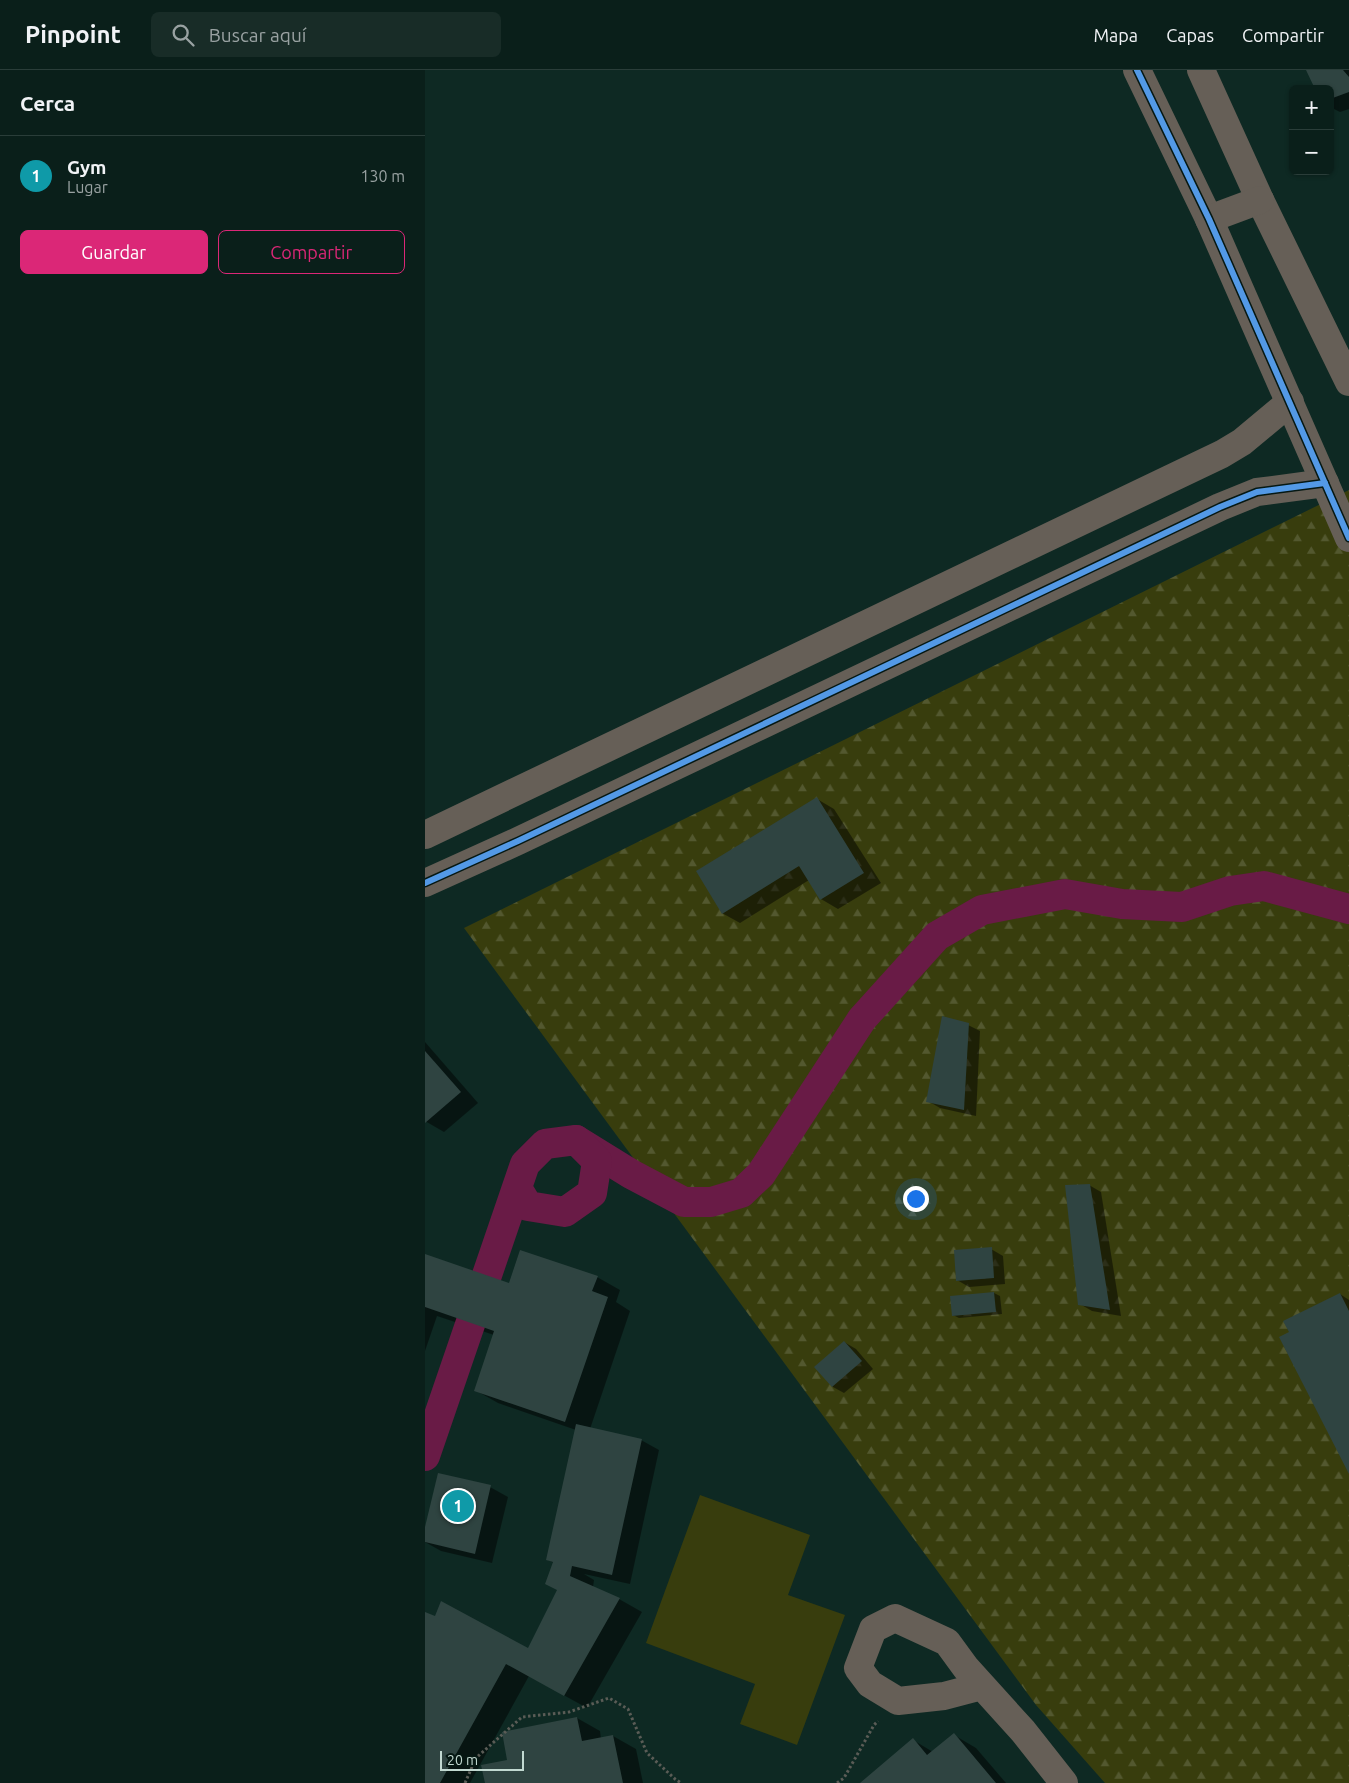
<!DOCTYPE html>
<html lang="es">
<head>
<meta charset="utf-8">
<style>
	body { margin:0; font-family:Ubuntu,sans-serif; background:#182c27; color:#f1f3f6 }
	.controls { position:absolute; right:15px; top:15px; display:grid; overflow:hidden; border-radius:8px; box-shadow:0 1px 4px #0004 }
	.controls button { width:45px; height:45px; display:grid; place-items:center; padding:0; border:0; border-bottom:1px solid #2a3d39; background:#0a1f1a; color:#f1f3f6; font:25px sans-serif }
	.scale { position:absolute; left:15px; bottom:12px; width:84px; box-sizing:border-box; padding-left:5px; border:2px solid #c2d9d1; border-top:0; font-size:14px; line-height:18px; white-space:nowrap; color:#c2d9d1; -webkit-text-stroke:4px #061813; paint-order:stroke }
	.you { position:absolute; left:490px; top:1128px; width:18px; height:18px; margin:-12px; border:4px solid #fff; border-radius:50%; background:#1a73e8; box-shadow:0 0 0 8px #1a73e833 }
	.badge { display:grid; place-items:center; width:32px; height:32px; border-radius:50%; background:#db2777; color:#fff; font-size:16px; font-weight:700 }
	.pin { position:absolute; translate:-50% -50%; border:2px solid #fff; box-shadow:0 1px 5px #0006 }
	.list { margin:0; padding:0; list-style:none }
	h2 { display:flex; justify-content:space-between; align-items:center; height:65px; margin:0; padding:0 20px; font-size:21px }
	h2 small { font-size:16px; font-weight:400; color:#99a2a2 }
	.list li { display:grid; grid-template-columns:32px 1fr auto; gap:15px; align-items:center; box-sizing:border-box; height:80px; padding:0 20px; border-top:1px solid #2a3d39 }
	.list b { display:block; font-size:19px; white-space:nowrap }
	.list p { margin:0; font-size:16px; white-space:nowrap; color:#99a2a2 }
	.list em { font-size:16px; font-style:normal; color:#99a2a2 }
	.actions { display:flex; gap:10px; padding:15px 20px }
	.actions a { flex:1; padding:11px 0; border:1px solid #db2777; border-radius:8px; text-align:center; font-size:18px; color:#db2777 }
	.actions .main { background:#db2777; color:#fff }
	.icon { flex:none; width:28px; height:28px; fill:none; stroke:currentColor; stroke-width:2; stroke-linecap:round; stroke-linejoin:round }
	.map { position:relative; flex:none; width:924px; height:1713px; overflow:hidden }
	header { display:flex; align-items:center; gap:30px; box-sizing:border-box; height:70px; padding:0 25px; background:#0a1f1a; border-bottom:1px solid #2a3d39 }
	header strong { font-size:24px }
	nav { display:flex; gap:28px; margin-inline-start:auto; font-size:18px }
	.search { width:350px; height:45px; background:#182c27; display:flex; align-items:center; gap:12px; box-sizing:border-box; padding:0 18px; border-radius:8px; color:#99a2a2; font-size:19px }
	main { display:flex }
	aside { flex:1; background:#0a1f1a }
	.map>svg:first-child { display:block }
	.grass { fill:#383d0d }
	.forest { fill:url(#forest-firs) }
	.shadow { fill:#0007 }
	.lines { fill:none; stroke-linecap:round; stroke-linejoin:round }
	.canal { stroke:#691b46; stroke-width:30 }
	.building { fill:#2f4441 }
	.path { stroke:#5a5c56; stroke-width:3; stroke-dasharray:2.5 2.5; stroke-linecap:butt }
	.minor { stroke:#665f57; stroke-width:28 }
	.cycleway-casing { stroke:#061813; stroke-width:9 }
	.cycleway { stroke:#5399e6; stroke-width:6 }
</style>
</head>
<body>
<header>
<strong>Pinpoint</strong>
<div class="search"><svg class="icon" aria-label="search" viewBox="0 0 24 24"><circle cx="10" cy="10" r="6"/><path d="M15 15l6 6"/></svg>Buscar aquí</div>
<nav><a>Mapa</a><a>Capas</a><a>Compartir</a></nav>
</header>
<main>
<aside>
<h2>Cerca<small></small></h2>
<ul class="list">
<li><span class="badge" style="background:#0f9aa8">1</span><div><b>Gym</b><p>Lugar</p></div><em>130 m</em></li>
</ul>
<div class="actions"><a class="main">Guardar</a><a>Compartir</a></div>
</aside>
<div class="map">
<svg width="924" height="1713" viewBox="0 0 924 1713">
	<defs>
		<pattern id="forest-firs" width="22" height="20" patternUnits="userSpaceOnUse" patternTransform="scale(1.25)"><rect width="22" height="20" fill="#383d0d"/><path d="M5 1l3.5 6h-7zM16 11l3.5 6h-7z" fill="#53582f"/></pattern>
	</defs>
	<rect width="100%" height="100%" fill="#0e2923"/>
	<polygon class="grass" points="275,1425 385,1465 363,1525 420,1545 372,1675 315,1654 330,1614 221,1573"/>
	<polygon class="forest" points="924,420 924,1713 680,1713 611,1635 39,858"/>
	<g class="shadow">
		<polygon points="883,0 924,0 924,39 915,42 905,37 905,19"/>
		<polygon points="392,729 409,739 456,813 413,839 396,829 384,810 315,853 297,843"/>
		<polygon points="543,955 555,961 551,1046 515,1038 503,1031"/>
		<polygon points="0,972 53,1033 19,1062 0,1051"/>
		<polygon points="664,1115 676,1122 696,1246 667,1241 655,1234"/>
		<polygon points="566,1179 578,1186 580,1214 544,1217 532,1210"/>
		<polygon points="0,1186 85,1215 172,1207 195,1220 191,1232 205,1241 165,1359 216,1370 234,1380 205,1514 159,1504 169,1510 168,1517 194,1529 217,1542 162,1638 104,1606 45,1713 0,1713 0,1543 104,1580 134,1520 129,1493 123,1490 151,1360 73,1333 50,1320 69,1265 12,1246 0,1281"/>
		<polygon points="569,1223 575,1226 577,1244 534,1248 528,1245 527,1227"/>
		<polygon points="915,1224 924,1230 924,1401 865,1263"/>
		<polygon points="419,1272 431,1279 448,1299 419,1323 408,1317 391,1297"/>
		<polygon points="0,1346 12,1352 0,1393"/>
		<polygon points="65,1417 83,1427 67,1493 16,1481 0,1472 0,1463"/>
		<polygon points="152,1648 175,1661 176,1669 188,1666 211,1679 218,1713 61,1713 83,1691"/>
		<polygon points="529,1665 551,1678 581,1713 437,1713 488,1670 508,1682"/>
	</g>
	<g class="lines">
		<g class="canal">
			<polyline points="151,1070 206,1104 259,1132 286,1132 316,1123 336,1104 437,949 512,866 557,840 640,824 697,834 757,837 805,821 839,816 924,839"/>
			<polyline points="0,1386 100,1094 120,1074 151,1070 172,1091 167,1123 140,1142 103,1136 92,1118"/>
		</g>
	</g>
	<g class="building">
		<polygon points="881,0 918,0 924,7 924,22 905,29 905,19 890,19"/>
		<polygon points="392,727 439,803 395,830 374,796 297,844 271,801"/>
		<polygon points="517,946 544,953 539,1040 501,1032"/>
		<polygon points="0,981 36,1022 0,1053"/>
		<polygon points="665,1114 685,1240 653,1235 640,1115"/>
		<polygon points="567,1177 569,1208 531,1211 529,1180"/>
		<polygon points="95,1180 173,1206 167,1221 183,1227 140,1352 49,1321 69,1261 0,1237 0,1184 84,1213"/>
		<polygon points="569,1222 571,1242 527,1246 525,1226"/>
		<polygon points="915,1223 924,1241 924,1404 854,1267 864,1262 858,1251"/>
		<polygon points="419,1271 437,1291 407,1317 389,1297"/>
		<polygon points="151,1354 217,1369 187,1505 147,1496 145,1506 195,1528 139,1626 81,1594 15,1713 0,1713 0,1542 10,1546 16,1531 103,1578 132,1520 120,1514 128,1492 121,1490"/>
		<polygon points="13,1403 66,1415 50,1484 0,1472 0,1457"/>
		<polygon points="152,1647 157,1671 188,1665 198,1713 60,1713 56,1695 82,1690 77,1662"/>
		<polygon points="529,1663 571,1713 435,1713 488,1668 502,1685"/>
	</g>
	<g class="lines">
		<g class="path">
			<polyline points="40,1713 51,1688 97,1647 144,1642 184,1628 203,1639 222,1683 250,1709 256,1713"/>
			<polyline points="412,1713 419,1708 449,1655 453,1651"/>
		</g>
		<g class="minor">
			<polyline points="712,0 784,149 924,468"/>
			<polyline points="776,0 835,130 924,312"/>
			<polyline points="784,149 835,130"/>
			<polyline points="0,765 797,384 817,372 865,332"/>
			<polyline points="0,813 93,771 795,437 832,422 900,413"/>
			<polyline points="557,1616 519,1626 473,1631 445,1614 433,1598 448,1559 470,1548 522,1572 541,1598 598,1661 639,1713"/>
		</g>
		<g class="cycleway-casing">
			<g id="cycleway">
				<polyline points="712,0 784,149 924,468"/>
				<polyline points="0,813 93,771 795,437 832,422 900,413"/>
			</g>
		</g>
		<use href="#cycleway" class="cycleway"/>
	</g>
</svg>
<div class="controls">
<button>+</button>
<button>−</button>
</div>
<div class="scale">20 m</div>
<div class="you"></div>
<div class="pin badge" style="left:33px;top:1436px;background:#0f9aa8">1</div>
</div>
</main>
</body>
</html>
